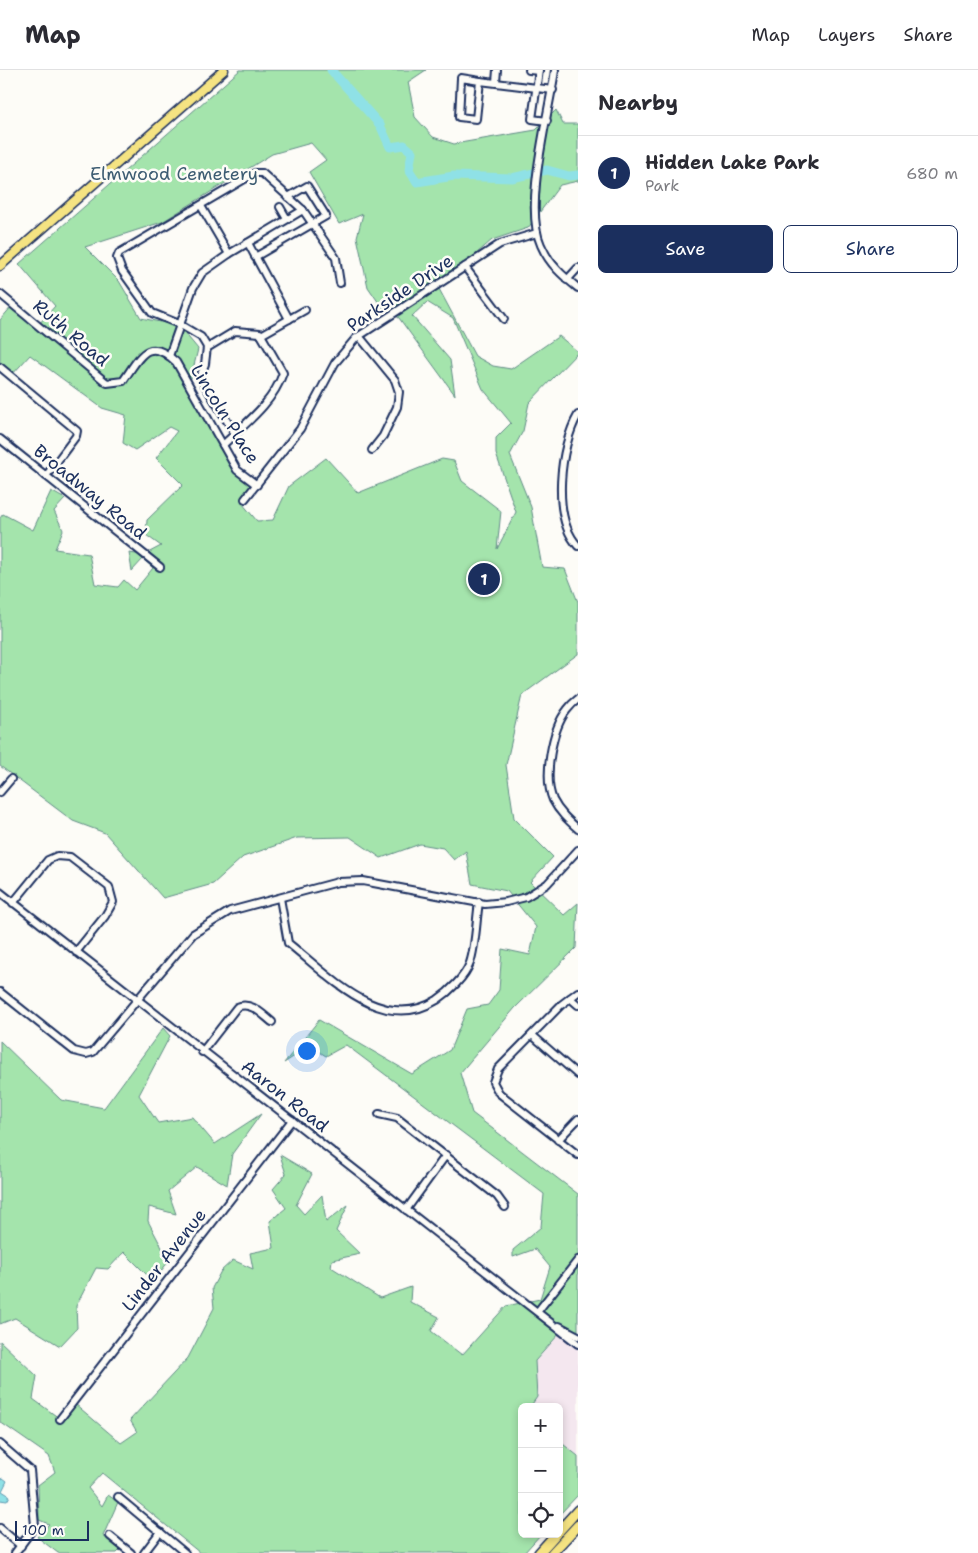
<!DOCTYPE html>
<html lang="en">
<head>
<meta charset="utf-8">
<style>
	body { margin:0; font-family:"Shantell Sans",sans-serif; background:#f2f2f3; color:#2b2b33 }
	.controls { position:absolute; right:15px; bottom:15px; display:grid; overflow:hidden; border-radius:8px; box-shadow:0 2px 8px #0003 }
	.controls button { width:45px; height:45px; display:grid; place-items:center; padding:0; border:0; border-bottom:1px solid #e1e1e2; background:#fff; color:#2b2b33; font:25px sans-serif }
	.scale { position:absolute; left:15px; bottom:12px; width:74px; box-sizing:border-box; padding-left:5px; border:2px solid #1b2f5e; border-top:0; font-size:14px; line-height:18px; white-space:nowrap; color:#1b2f5e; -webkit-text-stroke:4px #fdfcf7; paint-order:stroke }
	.you { position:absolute; left:306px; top:980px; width:18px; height:18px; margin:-12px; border:4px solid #fff; border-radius:50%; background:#1a73e8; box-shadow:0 0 0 8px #1a73e833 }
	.badge { display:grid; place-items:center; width:32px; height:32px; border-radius:50%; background:#1b2f5e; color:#fff; font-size:16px; font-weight:700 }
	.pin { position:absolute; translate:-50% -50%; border:2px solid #fff; box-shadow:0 1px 5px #0006 }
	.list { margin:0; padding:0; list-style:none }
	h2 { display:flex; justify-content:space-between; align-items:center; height:65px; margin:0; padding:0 20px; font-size:21px }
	h2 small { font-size:16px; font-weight:400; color:#7c7c81 }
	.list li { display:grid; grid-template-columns:32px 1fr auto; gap:15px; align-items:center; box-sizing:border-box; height:75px; padding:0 20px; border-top:1px solid #e1e1e2 }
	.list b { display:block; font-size:19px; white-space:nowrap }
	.list p { margin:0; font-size:16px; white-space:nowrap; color:#7c7c81 }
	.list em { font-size:16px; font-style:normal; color:#7c7c81 }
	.actions { display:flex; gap:10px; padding:15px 20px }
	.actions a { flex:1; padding:11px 0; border:1px solid #1b2f5e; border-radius:8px; text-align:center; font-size:18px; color:#1b2f5e }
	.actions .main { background:#1b2f5e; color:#fff }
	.icon { flex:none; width:28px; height:28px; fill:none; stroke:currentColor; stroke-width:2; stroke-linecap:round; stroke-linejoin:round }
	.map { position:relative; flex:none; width:578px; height:1483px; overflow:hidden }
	header { display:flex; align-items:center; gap:30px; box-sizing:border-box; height:70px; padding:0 25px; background:#fff; border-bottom:1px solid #e1e1e2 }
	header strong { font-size:24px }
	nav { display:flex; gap:28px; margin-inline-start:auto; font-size:18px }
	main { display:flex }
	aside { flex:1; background:#fff }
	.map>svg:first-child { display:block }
	.built { fill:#f4e7ef }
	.green { fill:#a4e4ac; stroke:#608a85; fill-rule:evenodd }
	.water { fill:#8fe1e6; stroke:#619ab0 }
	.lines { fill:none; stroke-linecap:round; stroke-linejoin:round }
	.river { stroke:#8fe1e6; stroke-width:9 }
	.minor-casing { stroke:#1b2f5e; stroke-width:10 }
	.major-casing { stroke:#1b2f5e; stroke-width:11 }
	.highway-casing { stroke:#1b2f5e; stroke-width:12 }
	.minor { stroke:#fdfcf7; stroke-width:6 }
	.major { stroke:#f5e382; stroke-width:8 }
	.highway { stroke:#f5e382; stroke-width:9 }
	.labels { text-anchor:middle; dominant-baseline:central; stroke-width:5; stroke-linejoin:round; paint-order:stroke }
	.park-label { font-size:18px; fill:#3d5c72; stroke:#fdfcf7 }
	.street-label { font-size:18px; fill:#1b2f5e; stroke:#fdfcf7 }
</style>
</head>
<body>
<header>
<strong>Map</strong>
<nav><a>Map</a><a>Layers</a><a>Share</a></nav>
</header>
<main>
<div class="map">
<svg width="578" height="1483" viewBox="0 0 578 1483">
	<rect width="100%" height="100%" fill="#fdfcf7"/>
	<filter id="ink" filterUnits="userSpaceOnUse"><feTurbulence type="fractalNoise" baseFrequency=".02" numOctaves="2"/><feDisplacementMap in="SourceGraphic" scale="10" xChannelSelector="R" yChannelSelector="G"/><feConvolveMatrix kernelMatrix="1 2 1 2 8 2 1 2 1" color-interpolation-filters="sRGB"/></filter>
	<g filter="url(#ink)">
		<polygon class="built" points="559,1264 578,1279 578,1386 559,1371 559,1337 530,1337 536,1327 535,1292"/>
		<g class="green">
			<path d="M240,0H426L408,12L415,47L433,67L454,74L536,60L556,40L563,54H578V111L560,115L528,158L492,170L438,217L475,286L493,296L511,299L559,266L578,282L529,333L523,361L510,385L531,437L542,497L565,499L578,532V584L522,625L506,695L514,748L553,787L530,812L564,845L578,833L576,878L515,938L460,1003L472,1043L578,1124V1267L559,1264L535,1291L537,1327L530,1337H522V1464H541L524,1483H200L102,1403L88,1418L102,1436L108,1425L118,1432L103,1466L121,1479L117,1483H58L37,1467L49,1454L39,1450L38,1415L55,1402L49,1386L0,1352V1271L37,1306L33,1329L63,1351L74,1333L121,1373L137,1362L130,1350L188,1288L214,1238L212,1218L221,1201L233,1190L253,1199L250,1183L274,1178L270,1151L286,1138L273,1119L286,1104L280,1085L312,1104L296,1135L304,1144L322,1125L326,1152L348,1135L336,1161L360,1184L332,1190L331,1197L380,1228L411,1217L410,1232L439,1247L431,1261L462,1285L506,1236L540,1229L550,1197L535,1179L513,1187V1180L541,1157L544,1124L346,975L326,986L310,976L284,993L319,950L412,1004L450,980L467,939L488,935L499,920L502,879L530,885L536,857L507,821L472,814L466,781L454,790L443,778L420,774L381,788L350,767L297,768L243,787L213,814L163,828L105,763L73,751L0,696V448L3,444L33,460L51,421L65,429L54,441L63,460L55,479L89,484L95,514L118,517L124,510L135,520L153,498L143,489L132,501L129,483L144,485L161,476L146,465L147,450L183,415L156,388L177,361L169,357L135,380L123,373L126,345L102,338L30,285L11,306L0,297V250L13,235L38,255L55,236L19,194ZM311,73L326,90L309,102L339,154L363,144L357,167L368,217L381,236L399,248L455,325L450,290L412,246L427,232L453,248L483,319L511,353L496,368V384L516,442L497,479L501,441L462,411L454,391L442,389L358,423L326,388L289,416L273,450L257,451L242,433L255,421L188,320L198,279L179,256L141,248L119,211L85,177L162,152L272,84Z"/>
			<polygon points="163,958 170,966 139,1025 158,1053 192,1047 215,1074 261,1044 232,1084 227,1115 197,1097 168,1121 176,1144 149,1137 148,1151 169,1191 153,1211 124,1182 108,1199 96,1198 76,1236 77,1258 60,1276 15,1248 0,1254 0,971 61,1030 104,1038"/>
			<polygon points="559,1371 578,1386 578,1425 559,1445"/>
		</g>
		<polygon class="water" points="3,1408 7,1411 2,1421 10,1426 7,1431 0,1430 0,1410"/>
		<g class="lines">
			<polyline class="river" points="331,0 380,55 390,77 404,75 412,82 409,100 417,112 454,106 512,108 547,100 569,106 578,105"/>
			<g class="minor-casing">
				<g id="minor">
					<polyline points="529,0 539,1"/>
					<polyline points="539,0 532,49 547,51"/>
					<path d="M555,0C549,44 523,136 541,175C549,194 563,206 578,218"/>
					<polygon points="461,8 480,11 476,49 459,47"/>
					<polyline points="480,11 553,20"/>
					<polyline points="496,12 497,0"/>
					<polyline points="201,136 229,184"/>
					<polyline points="280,137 287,149"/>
					<polyline points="248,173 289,249"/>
					<polyline points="255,187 326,146 307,116 288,127"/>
					<polyline points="465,197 504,249"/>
					<polyline points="567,210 578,198"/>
					<path d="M0,224L107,313L123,311C140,287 148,265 176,292L237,400L257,415"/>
					<polyline points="261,265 305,240"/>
					<polyline points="359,266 395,310 399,322 397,337 383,366 372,380"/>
					<path d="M207,278L235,261L260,263L283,303C273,333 245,354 223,375"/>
					<polyline points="169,286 193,218 202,203 229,184 303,140 336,188 340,213"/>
					<polyline points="0,297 77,361 76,366 46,406"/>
					<path d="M578,345C560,376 551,447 578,476"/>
					<polyline points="235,364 200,307 205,294 207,277 201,267 179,254 152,243 122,201 117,188 119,183 255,103 262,103 303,140"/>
					<polyline points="0,369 160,497"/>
					<polyline points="245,429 300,359 335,293 356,268 500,174 537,163"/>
					<path d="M578,629C574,632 570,636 567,640C552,659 543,707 553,730C559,742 568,750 578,759"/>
					<polyline points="0,722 11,709"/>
					<polyline points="0,822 578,1274"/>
					<path d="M280,828L288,873C329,905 381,965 437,930C449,922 465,907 470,893C476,875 476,851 479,832"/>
					<polyline points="13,833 48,790 57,786 70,787 109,817 113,832 105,846 76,882"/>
					<polyline points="0,922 74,981 86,984 93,982 193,864 230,841 338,812 363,811 485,834 506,832 526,827 547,814 578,780"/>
					<polyline points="578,922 561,935 498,999 493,1012 499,1023 578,1085"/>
					<polyline points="570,928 578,935"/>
					<polyline points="532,965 578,1005"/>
					<path d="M202,982L237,937C251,931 262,944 272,952"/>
					<polyline points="379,1044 397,1048 497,1126 505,1137"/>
					<polyline points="558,1070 578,1049"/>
					<polyline points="406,1140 446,1085"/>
					<polyline points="538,1241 578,1190"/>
					<polyline points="559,1256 578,1266"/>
					<polyline points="60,1349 292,1050"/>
					<polyline points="0,1374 30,1400 35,1456 15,1483"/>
					<polyline points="118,1427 185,1483"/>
					<polyline points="0,1458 21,1476"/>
					<polyline points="110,1466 131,1483"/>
					<polyline points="144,1483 160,1462"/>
				</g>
			</g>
			<g class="major-casing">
				<polyline id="major" points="0,196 224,0"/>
			</g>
			<g class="highway-casing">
				<g id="highway">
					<polyline points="559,1461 578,1440"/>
					<polyline points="539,1483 556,1464"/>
					<polyline points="552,1483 578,1455"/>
				</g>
			</g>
			<use href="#minor" class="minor"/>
			<use href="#major" class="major"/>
			<use href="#highway" class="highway"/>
		</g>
	</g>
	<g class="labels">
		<g class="park-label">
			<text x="174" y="104">Elmwood Cemetery</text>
		</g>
		<g class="street-label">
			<text transform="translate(400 223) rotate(-34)">Parkside Drive</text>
			<text transform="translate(71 263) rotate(40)">Ruth Road</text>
			<text transform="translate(225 344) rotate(58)">Lincoln Place</text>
			<text transform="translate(90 422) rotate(39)">Broadway Road</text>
			<text transform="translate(285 1026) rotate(38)">Aaron Road</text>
			<text transform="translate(164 1190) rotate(-52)">Linder Avenue</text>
		</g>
	</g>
</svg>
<div class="controls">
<button>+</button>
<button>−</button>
<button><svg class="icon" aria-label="locate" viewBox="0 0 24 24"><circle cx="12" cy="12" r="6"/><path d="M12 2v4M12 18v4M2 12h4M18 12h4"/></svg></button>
</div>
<div class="scale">100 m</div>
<div class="you"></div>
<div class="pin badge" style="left:484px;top:509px">1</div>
</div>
<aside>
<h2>Nearby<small></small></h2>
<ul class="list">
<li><span class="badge">1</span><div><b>Hidden Lake Park</b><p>Park</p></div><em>680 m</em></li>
</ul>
<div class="actions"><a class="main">Save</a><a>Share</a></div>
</aside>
</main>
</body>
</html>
